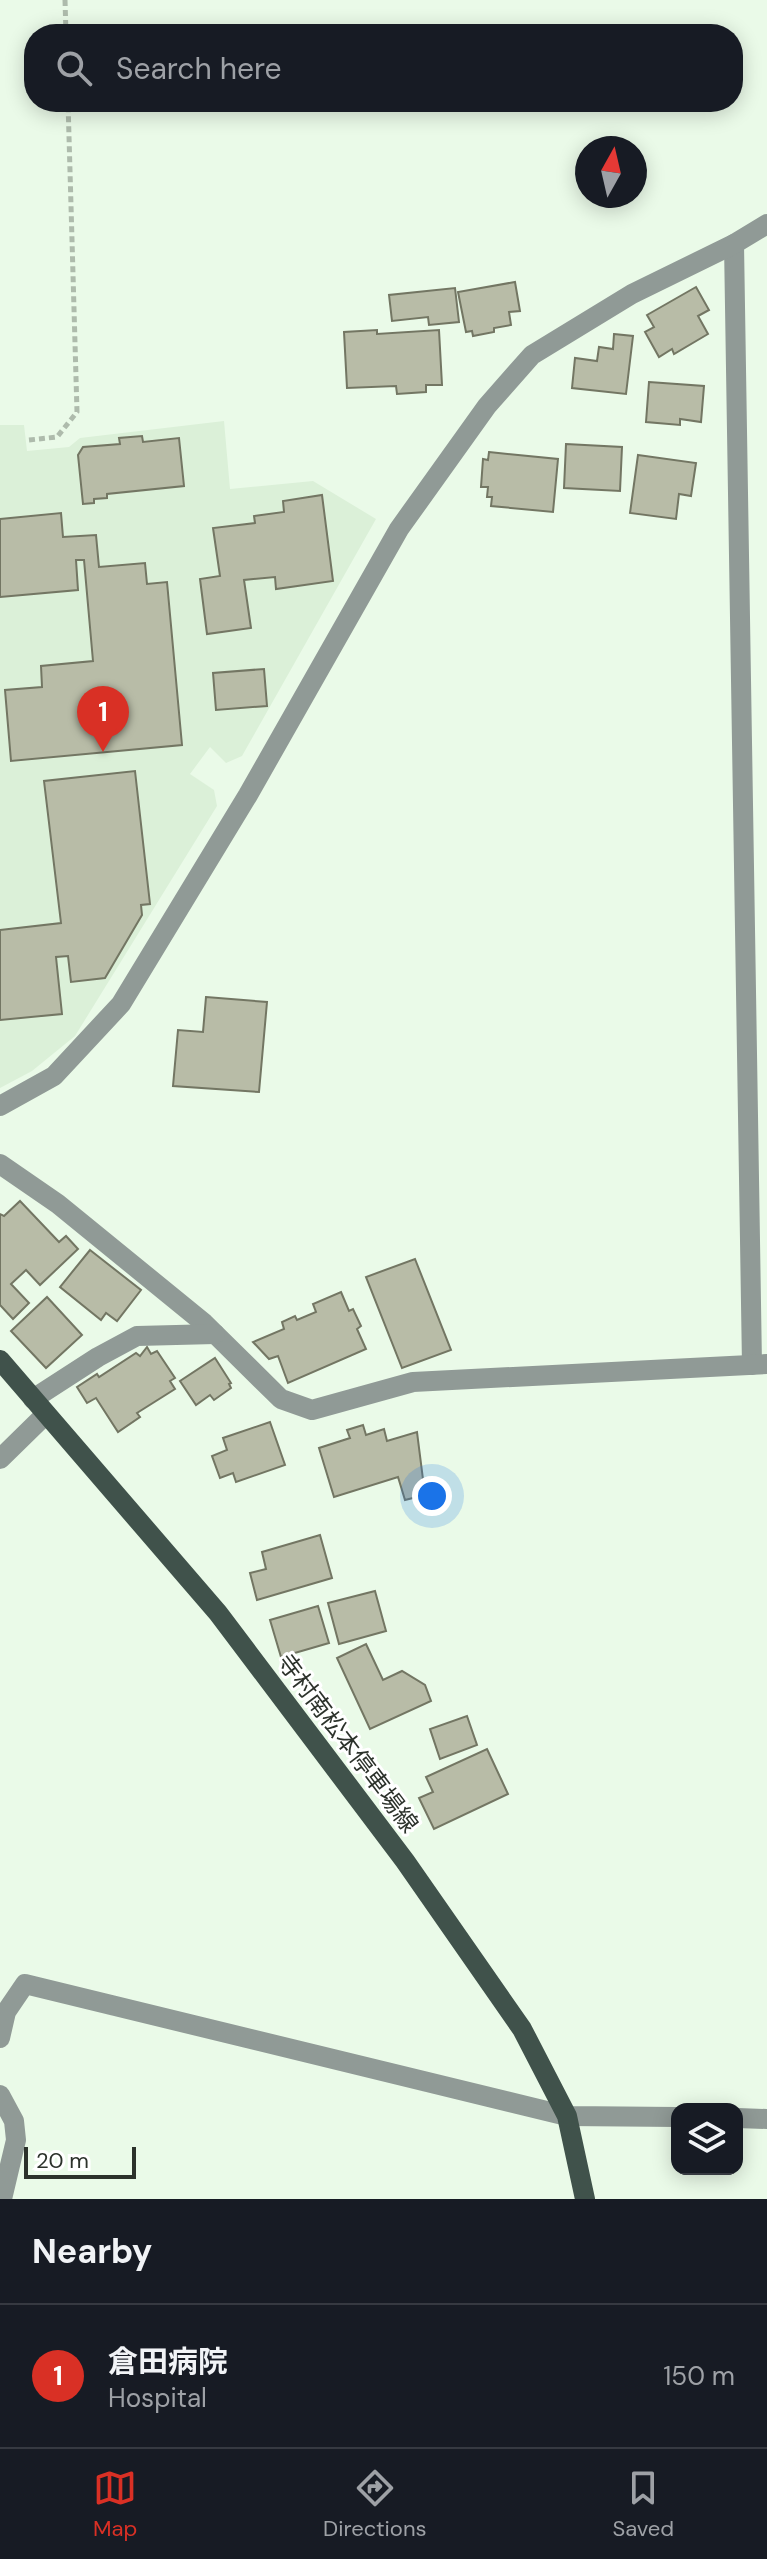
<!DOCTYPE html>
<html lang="en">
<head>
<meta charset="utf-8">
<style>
	body { margin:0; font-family:"DM Sans","Noto Sans JP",sans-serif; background:#242831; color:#f1f3f6 }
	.controls { position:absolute; right:24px; bottom:24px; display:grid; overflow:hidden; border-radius:16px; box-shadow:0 4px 20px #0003 }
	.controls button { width:72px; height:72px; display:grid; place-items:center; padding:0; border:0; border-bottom:2px solid #363941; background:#171b24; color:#f1f3f6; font:40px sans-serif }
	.compass { position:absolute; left:575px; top:136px; width:72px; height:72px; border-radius:50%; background:#171b24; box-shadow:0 4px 20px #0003; rotate:8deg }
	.scale { position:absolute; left:24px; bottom:20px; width:112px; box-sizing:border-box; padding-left:8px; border:4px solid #2c322b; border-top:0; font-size:22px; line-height:28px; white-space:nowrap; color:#2c322b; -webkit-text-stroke:6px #fff; paint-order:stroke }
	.you { position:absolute; left:432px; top:1496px; width:28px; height:28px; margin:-20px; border:6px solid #fff; border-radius:50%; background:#1a73e8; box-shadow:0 0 0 12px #1a73e833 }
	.badge { display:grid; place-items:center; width:52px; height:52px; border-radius:50%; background:#d93025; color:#fff; font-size:26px; font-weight:700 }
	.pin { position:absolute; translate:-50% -66px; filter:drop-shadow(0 2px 4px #0008) }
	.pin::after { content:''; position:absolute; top:42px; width:28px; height:24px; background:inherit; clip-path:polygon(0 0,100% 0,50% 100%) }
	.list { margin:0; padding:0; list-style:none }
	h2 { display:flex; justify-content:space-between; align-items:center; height:104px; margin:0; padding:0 32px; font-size:34px }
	h2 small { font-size:26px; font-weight:400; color:#9ea1a6 }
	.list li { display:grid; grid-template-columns:52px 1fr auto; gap:24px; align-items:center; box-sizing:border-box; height:144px; padding:0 32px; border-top:2px solid #363941 }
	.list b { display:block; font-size:30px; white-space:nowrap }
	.list p { margin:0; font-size:26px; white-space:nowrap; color:#9ea1a6 }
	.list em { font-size:26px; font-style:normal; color:#9ea1a6 }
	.icon { flex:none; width:44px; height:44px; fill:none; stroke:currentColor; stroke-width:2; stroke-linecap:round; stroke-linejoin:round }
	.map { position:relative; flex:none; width:767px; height:2199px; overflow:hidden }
	.search { position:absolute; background:#171b24; box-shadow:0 4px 20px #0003; left:24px; right:24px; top:24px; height:88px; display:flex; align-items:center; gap:20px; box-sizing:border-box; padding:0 28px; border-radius:32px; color:#9ea1a6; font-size:30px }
	.sheet { height:248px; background:#171b24 }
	nav { display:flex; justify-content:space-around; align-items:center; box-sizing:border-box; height:112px; border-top:2px solid #363941; background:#171b24; font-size:22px; color:#9ea1a6 }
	nav a { display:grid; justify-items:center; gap:4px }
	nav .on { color:#d93025 }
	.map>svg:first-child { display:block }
	.built { fill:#dbf0d8 }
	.building { fill:#b8bca7; stroke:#737663; stroke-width:2 }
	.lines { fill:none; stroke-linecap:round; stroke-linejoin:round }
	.path { stroke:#aebbac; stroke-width:5; stroke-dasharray:6 4; stroke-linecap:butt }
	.minor { stroke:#909a96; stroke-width:20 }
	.major { stroke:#40524b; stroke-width:20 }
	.labels { text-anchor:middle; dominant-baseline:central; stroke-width:6; stroke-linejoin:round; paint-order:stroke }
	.street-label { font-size:24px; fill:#2c322b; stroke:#fff }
</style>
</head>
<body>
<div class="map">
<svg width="767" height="2199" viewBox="0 0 767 2199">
	<rect width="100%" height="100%" fill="#eafae8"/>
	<polygon class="built" points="224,421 230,489 313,481 376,519 242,756 226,763 210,747 190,774 214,790 217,806 75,1036 32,1071 0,1088 0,425 24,425 27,451 69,447 80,438"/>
	<g class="building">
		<polygon points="515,282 520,311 509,312 511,325 494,328 494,332 473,336 472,331 466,332 458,292"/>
		<polygon points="696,287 709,310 698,316 708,334 674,354 672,349 659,357 645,332 654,327 647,315"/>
		<polygon points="455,288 459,322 429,325 428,317 392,321 389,295"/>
		<polygon points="377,330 377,334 439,330 442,385 426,385 426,392 397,394 396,386 347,388 344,332"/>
		<polygon points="614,334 633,336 626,394 572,388 575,358 597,361 599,347 613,349"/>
		<polygon points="649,382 704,386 701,422 680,419 680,425 646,422"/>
		<polygon points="142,436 143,442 179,438 184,486 107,494 107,498 94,499 94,503 83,504 78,455 83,447 120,444 119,438"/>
		<polygon points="566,444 622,447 620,491 564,488"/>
		<polygon points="489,452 558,459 553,512 491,506 492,497 487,497 488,487 481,487 483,459 488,460"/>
		<polygon points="638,455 696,463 691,496 679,494 676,519 630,513"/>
		<polygon points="322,495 333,581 276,589 275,577 244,580 251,628 207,634 200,579 220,576 213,528 255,523 254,516 284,512 283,501"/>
		<polygon points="61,513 63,537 96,535 99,567 145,563 147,584 167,582 182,745 11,761 5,690 42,687 41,666 93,661 84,560 76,560 78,590 0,597 0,519"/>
		<polygon points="264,669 267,706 216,710 213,673"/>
		<polygon points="135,771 150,904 141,905 142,915 105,978 71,982 68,956 56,957 62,1014 0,1020 0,930 61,923 44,781"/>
		<polygon points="206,997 267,1002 259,1092 173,1086 178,1030 203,1032"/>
		<polygon points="20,1201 59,1242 66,1236 78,1249 40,1285 26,1270 11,1284 29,1303 13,1319 0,1305 0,1214 4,1216"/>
		<polygon points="90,1250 141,1290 117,1321 106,1313 101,1320 60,1287"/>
		<polygon points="415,1259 451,1350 402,1368 366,1277"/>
		<polygon points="341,1292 349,1311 353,1309 361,1326 357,1329 366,1349 288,1383 278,1356 269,1359 253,1342 284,1329 282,1322 295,1316 297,1320 316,1312 313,1304"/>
		<polygon points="47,1297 82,1335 46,1368 11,1331"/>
		<polygon points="147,1347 151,1354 157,1351 175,1378 170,1381 175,1389 137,1413 140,1417 118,1432 96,1398 87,1403 77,1387 97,1374 99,1377 136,1353 140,1356"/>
		<polygon points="215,1358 231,1383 229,1384 231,1388 214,1400 210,1395 196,1405 180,1381"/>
		<polygon points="270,1422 285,1465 236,1482 233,1473 220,1478 212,1456 227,1450 223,1438"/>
		<polygon points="363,1425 366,1435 384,1429 387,1441 417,1432 425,1495 405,1500 398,1477 334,1497 319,1448 350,1438 347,1430"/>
		<polygon points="320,1535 332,1578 257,1600 250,1573 266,1569 262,1552"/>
		<polygon points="375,1591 386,1631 339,1644 328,1603"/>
		<polygon points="318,1606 329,1643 281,1657 270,1620"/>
		<polygon points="366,1644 383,1680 402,1671 425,1685 431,1701 370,1729 337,1658"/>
		<polygon points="467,1716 477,1745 440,1759 430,1729"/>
		<polygon points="487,1749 508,1794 434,1829 419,1798 433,1792 426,1777"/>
	</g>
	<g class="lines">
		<g class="path">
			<polyline points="65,0 66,34"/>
			<polyline points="29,440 57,437 77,412 68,102"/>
		</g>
		<g class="minor">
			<polyline points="734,244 752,1365"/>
			<polyline points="0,1106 54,1076 121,1004 248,795 399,529 487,406 532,355 632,294 734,244 767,224"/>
			<polyline points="0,1164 58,1204 204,1323 281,1399 312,1410 413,1382 767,1364"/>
			<polyline points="33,1399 98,1357 137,1336 215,1334"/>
			<polyline points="0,1459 46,1414"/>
			<polyline points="0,2038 6,2012 25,1984 567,2116 677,2117"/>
			<polyline points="0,2095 14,2121 16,2140 2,2199"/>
			<polyline points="737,2118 767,2119"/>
		</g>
		<polyline class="major" points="0,1360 218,1613 405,1861 522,2029 567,2116 585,2199"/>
	</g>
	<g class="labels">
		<g class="street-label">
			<text transform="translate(348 1743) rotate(53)">寺村南松本停車場線</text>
		</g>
	</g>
</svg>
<div class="controls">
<button><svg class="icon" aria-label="layers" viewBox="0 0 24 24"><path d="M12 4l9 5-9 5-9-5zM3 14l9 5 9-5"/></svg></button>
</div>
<svg class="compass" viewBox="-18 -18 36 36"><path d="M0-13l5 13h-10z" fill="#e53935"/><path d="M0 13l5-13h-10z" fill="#9ea1a6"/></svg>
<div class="scale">20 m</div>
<div class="you"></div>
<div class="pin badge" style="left:103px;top:752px">1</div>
<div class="search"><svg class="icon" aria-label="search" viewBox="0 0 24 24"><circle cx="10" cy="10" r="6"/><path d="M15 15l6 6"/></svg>Search here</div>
</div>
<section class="sheet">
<h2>Nearby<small></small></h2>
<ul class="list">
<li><span class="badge">1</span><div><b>倉田病院</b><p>Hospital</p></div><em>150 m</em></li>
</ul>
</section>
<nav>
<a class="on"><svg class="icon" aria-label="map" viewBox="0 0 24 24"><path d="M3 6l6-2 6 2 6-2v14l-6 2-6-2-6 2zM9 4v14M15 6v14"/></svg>Map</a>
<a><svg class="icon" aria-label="directions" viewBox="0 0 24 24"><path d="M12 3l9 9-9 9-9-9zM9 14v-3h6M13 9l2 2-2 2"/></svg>Directions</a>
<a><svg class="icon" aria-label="saved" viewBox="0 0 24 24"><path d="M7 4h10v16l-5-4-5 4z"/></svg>Saved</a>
</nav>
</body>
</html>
